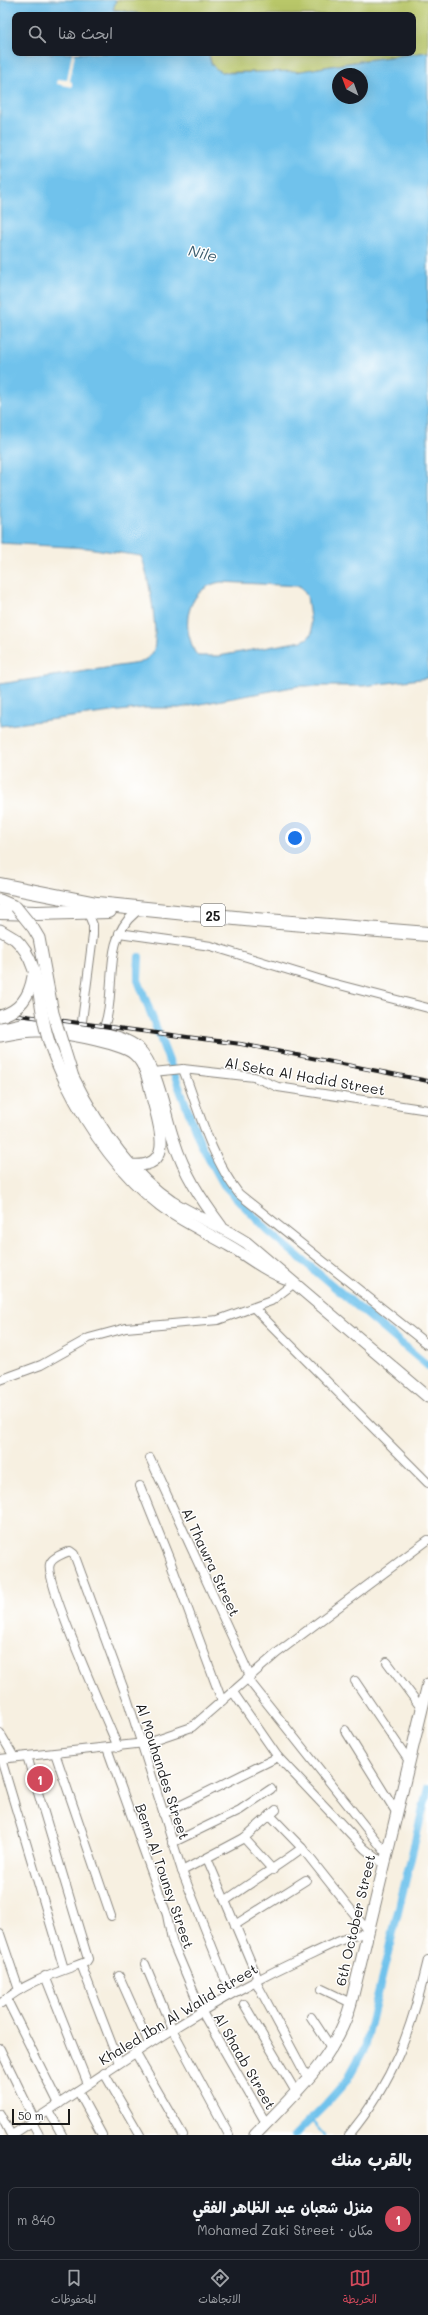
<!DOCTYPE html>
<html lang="ar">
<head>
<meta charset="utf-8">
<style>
	body { margin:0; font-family:Mali,"Playpen Sans Arabic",sans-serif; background:#20242c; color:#f1f3f6; direction:rtl }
	.compass { position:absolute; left:332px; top:68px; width:36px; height:36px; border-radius:50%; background:#171b24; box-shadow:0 4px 16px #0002; rotate:319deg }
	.scale { position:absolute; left:12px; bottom:10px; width:58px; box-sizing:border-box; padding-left:4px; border:2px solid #1c1c1c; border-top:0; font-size:11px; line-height:14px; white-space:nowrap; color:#1c1c1c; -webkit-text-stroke:3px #fff; paint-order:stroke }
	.you { position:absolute; left:295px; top:838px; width:14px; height:14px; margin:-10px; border:3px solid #fff; border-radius:50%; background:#1a73e8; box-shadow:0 0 0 6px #1a73e833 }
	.badge { display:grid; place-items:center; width:26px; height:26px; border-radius:50%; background:#d1495b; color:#fff; font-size:13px; font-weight:700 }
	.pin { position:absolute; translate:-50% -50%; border:2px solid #fff; box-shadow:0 1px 4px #0006 }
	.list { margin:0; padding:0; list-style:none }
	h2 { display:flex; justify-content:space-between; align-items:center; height:52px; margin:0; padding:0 16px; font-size:17px }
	h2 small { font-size:13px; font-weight:400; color:#9ea1a6 }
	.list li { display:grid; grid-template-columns:26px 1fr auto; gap:12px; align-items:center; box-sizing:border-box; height:64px; margin:0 8px 8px; padding:0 8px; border:1px solid #363941; border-radius:8px }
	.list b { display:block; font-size:15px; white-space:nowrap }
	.list p { margin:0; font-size:13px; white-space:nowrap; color:#9ea1a6 }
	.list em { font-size:13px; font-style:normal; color:#9ea1a6 }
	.icon { flex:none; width:22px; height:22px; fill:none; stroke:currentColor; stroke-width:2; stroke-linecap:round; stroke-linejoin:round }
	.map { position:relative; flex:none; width:428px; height:2135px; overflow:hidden; direction:ltr }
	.search { position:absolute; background:#171b24; box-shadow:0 4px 16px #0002; left:12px; right:12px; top:12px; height:44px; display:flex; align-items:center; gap:10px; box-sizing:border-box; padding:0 14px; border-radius:8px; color:#9ea1a6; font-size:15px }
	.sheet { height:124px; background:#171b24 }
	nav { display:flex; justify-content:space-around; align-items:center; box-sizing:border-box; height:56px; border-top:1px solid #363941; background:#171b24; font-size:11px; color:#9ea1a6 }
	nav a { display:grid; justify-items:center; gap:2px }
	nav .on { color:#d1495b }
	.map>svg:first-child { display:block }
	.green { fill:#b9c769; stroke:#6a7242 }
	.water { fill:#6fc2ec; stroke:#466f84; fill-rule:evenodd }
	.pier { fill:#f7f0e1 }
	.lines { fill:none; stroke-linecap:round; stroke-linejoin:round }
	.stream { stroke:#6fc2ec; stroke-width:2.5 }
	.canal { stroke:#6fc2ec; stroke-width:8 }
	.street-casing { stroke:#8a867e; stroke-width:10 }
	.secondary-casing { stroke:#8a867e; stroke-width:13 }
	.highway-casing { stroke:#8a867e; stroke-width:16 }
	.street { stroke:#fff; stroke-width:8 }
	.secondary { stroke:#fff; stroke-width:11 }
	.highway { stroke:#fff; stroke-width:14 }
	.rail-casing { stroke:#1c1c1c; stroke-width:4 }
	.rail { stroke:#fff; stroke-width:2.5; stroke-dasharray:8; stroke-linecap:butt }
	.secondary-bridge-casing { stroke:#8a867e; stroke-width:13; stroke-linecap:butt }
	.secondary-bridge { stroke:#fff; stroke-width:11 }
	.labels { text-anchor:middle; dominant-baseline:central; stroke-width:3; stroke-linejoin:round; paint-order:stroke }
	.shield { fill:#fff; stroke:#606060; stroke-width:1 }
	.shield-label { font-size:13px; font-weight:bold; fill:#1c1c1c }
	.street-label { font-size:14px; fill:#1c1c1c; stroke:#fff }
	.water-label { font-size:15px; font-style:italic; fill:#3d5e6f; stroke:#fff }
</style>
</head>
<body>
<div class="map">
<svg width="428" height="2135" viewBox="0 0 428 2135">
	<rect width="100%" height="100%" fill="#fff"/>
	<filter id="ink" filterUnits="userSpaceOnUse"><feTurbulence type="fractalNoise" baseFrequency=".025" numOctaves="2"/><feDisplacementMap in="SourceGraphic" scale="8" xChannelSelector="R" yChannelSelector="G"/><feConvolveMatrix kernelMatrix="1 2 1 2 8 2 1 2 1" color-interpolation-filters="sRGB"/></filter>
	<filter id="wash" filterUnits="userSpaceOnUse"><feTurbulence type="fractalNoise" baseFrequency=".012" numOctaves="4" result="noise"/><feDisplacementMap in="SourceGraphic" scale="16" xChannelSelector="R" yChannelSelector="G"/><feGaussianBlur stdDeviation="0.9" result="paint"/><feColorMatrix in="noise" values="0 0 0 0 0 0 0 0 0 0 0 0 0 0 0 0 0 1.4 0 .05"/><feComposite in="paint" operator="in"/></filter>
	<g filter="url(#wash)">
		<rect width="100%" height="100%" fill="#f7f0e1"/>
		<polygon class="green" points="116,0 428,0 428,52 366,60 295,72 219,72 212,66 209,53 413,53 413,15 148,15 113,9"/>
		<path class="water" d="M0,0H116L113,10L148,15H15V53H209C209,64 215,71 226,73L295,71L296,72L366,60L428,52V678L363,686H298L179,708H143L0,726V684L139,663C145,660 150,657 153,652C160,639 148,570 141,556L87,548L0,543ZM338,74H362V98H338ZM221,582L300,586L307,596L312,633L308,638L302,641L219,656H198C193,651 192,645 190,639C182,614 194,586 221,582Z"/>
		<polygon class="pier" points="72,53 75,53 70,81 72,82 72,87 57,84 58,79 67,80"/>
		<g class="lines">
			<polyline class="stream" points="311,2120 324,2135"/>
			<g class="canal">
				<polyline points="139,957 138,980 200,1142 224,1185 268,1231 428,1366"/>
				<polyline points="295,2135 326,2104 347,2080 365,2047 428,1788"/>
			</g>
		</g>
	</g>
	<g filter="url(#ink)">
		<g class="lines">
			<g class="street-casing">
				<g id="street">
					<polyline points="119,933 211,946 328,982 428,1008"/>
					<polyline points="81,1029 93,935 93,925 88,913"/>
					<path d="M102,1032C119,995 100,941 135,913"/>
					<path d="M183,1069C199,1111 211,1158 239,1194L428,1345"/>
					<polyline points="153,1072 183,1069 254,1077 278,1087 428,1110"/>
					<polyline points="254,1308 428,1483"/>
					<polyline points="0,1380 41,1365 89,1338 126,1328 218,1320 271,1301 293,1284"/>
					<polyline points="150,1458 250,1676"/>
					<polyline points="140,1486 169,1558 222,1701"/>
					<polyline points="387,1662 422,1709"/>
					<polyline points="247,1678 386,1853"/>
					<polyline points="355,1681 409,1761"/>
					<polyline points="233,1692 278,1757 365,1849 383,1863"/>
					<polyline points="345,1730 396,1812"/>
					<polyline points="0,1733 14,1757"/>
					<path d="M118,1747C108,1723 43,1579 50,1564C52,1558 64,1553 70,1551L74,1554L127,1698L182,1871L231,1994"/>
					<polyline points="107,1748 167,1915 172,1941 202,2012 266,2123"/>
					<polyline points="55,1753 111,1916"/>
					<polyline points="0,1759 145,1743 192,1727 277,1653 428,1540"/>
					<polyline points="1,1759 64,1969"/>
					<polyline points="163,1814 278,1757"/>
					<polyline points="270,1815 302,1848 367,1930"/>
					<polyline points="244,1838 273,1870"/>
					<polyline points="172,1843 240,1810 271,1789"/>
					<polyline points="207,1858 258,1979"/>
					<polyline points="182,1871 244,1838 276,1810"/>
					<path d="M225,1901C251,1882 277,1867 302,1848"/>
					<polyline points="235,1925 306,1880"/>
					<polyline points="0,1934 19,1990"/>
					<polyline points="81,1964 119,2063"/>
					<polyline points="145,1964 172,2029 229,2135"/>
					<polyline points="45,1976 88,2084"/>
					<polyline points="119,1976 149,2043"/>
					<polyline points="255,1980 308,2079"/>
					<polyline points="322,1989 351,2003"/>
					<polyline points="6,1998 59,2104"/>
					<path d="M0,2004C25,1982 56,1973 86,1962L88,1959L27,1756"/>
					<polyline points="244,2004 296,2092"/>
					<polyline points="311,2017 332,2049"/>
					<polyline points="0,2049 35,2121"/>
					<polyline points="135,2052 183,2135"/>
					<polyline points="104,2073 140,2135"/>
					<polyline points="78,2091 102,2135"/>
					<polyline points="49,2111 62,2135"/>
					<polyline points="0,2114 11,2135"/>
					<polyline points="32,2122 39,2135"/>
					<path d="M12,2135C105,2074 195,2008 296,1961C319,1951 342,1937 366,1933"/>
					<path d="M349,2135C394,2081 412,2028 428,1960"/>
				</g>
			</g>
			<g class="secondary-casing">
				<g id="secondary">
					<polyline points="0,900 16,907"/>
					<polyline points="0,930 15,939"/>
					<path d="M0,1028C9,1027 18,1024 27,1023C52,1023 120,1031 138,1048C159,1069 164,1114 174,1141C184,1173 201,1199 221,1226"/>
					<path d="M0,1036C12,1034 24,1031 36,1031C54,1030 121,1043 134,1054C147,1065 149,1085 153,1101C159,1125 176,1169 131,1165"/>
					<path d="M73,1077C96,1123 128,1173 172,1202C196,1217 223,1227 247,1243L428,1397"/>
					<path d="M65,1081C88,1128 119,1173 160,1205C181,1221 206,1232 228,1245C248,1256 264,1271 285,1278"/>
					<path d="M255,2135C293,2095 336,2058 351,2003L428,1684"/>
				</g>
			</g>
			<g class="highway-casing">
				<g id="highway">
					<polyline points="0,885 97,904 255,920 428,934"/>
					<polyline points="0,912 37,913 109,911"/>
				</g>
			</g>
			<use href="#street" class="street"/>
			<use href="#secondary" class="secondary"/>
			<use href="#highway" class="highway"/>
			<g class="rail-casing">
				<polyline id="rail" points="0,1011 18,1015 241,1044 428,1081"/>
			</g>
			<use href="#rail" class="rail"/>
			<g class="secondary-bridge-casing">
				<g id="secondary-bridge">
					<polyline points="16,907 33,928 39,938 53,1013 73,1077"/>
					<path d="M15,939C39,960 38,997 45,1027C49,1046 57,1064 65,1081"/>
					<path d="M0,1016C20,1011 30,995 33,976"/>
				</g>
			</g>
			<use href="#secondary-bridge" class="secondary-bridge"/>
		</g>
	</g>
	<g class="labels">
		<rect class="shield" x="201" y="904" width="24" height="22" rx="3"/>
		<g class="shield-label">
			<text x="213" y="915">25</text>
		</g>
		<g class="street-label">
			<text transform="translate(305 1076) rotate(10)">Al Seka Al Hadid Street</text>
			<text transform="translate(211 1562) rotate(65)">Al Thawra Street</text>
			<text transform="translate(163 1771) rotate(72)">Al Mouhandes Street</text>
			<text transform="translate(165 1876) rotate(71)">Berm Al Tounsy Street</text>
			<text transform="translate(355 1920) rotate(-77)">6th October Street</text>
			<text transform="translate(178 2014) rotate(-31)">Khaled Ibn Al Walid Street</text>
			<text transform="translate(245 2061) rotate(60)">Al Shaab Street</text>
		</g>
		<g class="water-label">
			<text transform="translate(203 253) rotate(14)">Nile</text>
		</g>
	</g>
</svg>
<svg class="compass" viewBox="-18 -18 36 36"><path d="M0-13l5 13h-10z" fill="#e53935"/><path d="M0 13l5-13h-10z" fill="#9ea1a6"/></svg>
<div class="scale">50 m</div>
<div class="you"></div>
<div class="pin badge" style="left:40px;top:1779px">1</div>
<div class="search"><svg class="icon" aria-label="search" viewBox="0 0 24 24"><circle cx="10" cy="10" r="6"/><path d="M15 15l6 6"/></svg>ابحث هنا</div>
</div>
<section class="sheet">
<h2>بالقرب منك<small></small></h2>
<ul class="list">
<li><span class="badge">1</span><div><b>منزل شعبان عبد الظاهر الفقي</b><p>مكان · Mohamed Zaki Street</p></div><em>840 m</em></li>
</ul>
</section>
<nav>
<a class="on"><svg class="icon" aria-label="map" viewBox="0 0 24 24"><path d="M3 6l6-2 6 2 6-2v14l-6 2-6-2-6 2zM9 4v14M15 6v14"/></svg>الخريطة</a>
<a><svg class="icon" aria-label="directions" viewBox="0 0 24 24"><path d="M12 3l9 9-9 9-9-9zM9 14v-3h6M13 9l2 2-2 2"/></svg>الاتجاهات</a>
<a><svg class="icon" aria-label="saved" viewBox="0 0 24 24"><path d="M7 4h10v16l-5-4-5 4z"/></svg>المحفوظات</a>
</nav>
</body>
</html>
